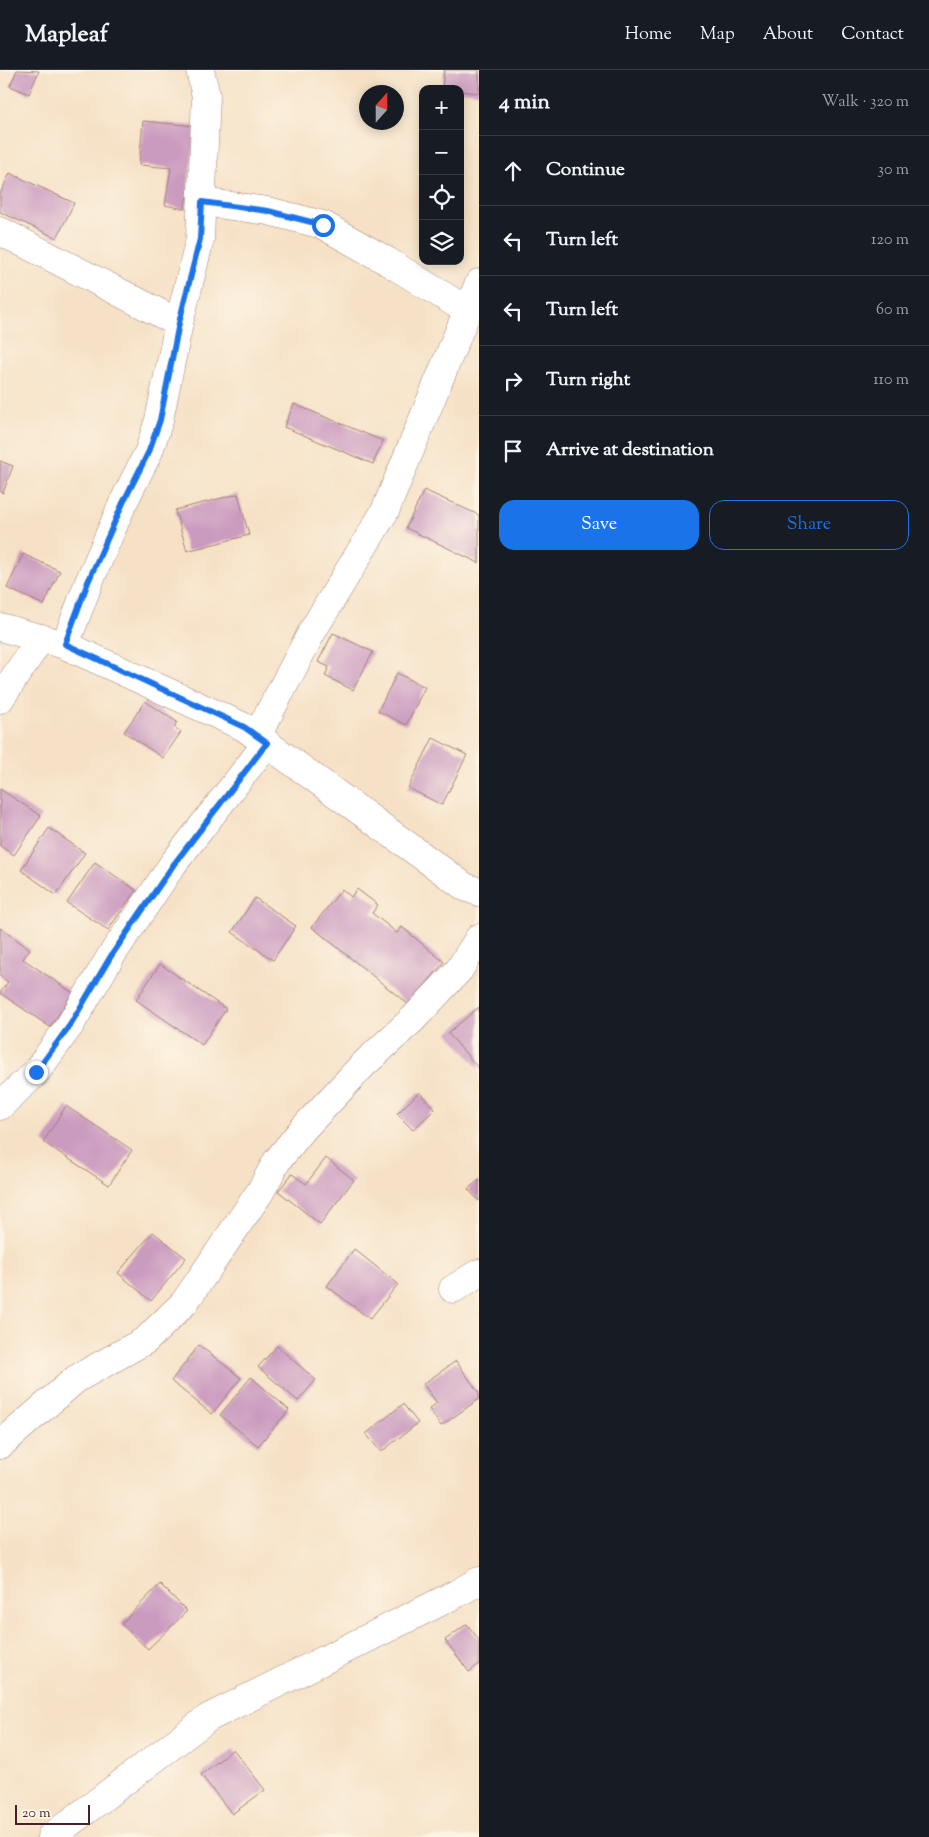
<!DOCTYPE html>
<html lang="en">
<head>
<meta charset="utf-8">
<style>
	body { margin:0; font-family:"Sorts Mill Goudy",serif; background:#242831; color:#f1f3f6 }
	.controls { position:absolute; right:15px; top:15px; display:grid; overflow:hidden; border-radius:10px; box-shadow:0 2px 12px #0003 }
	.controls button { width:45px; height:45px; display:grid; place-items:center; padding:0; border:0; border-bottom:1px solid #363941; background:#171b24; color:#f1f3f6; font:25px sans-serif }
	.compass { position:absolute; left:359px; top:15px; width:45px; height:45px; border-radius:50%; background:#171b24; box-shadow:0 2px 12px #0003; rotate:21deg }
	.scale { position:absolute; left:15px; bottom:12px; width:75px; box-sizing:border-box; padding-left:5px; border:2px solid #4a1f2b; border-top:0; font-size:14px; line-height:18px; white-space:nowrap; color:#4a1f2b; -webkit-text-stroke:4px #fcf5e5; paint-order:stroke }
	.stop { position:absolute; width:15px; height:15px; margin:-11px; border:4px solid #1a73e8; border-radius:50%; background:#fff }
	.stop.end { background:#1a73e8; border-color:#fff; box-shadow:0 1px 5px #0008 }
	.list { margin:0; padding:0; list-style:none }
	h2 { display:flex; justify-content:space-between; align-items:center; height:65px; margin:0; padding:0 20px; font-size:21px }
	h2 small { font-size:16px; font-weight:400; color:#9ea1a6 }
	.list li { display:grid; grid-template-columns:32px 1fr auto; gap:15px; align-items:center; box-sizing:border-box; height:70px; padding:0 20px; border-top:1px solid #363941 }
	.list b { display:block; font-size:19px; white-space:nowrap }
	.list em { font-size:16px; font-style:normal; color:#9ea1a6 }
	.actions { display:flex; gap:10px; padding:15px 20px }
	.actions a { flex:1; padding:11px 0; border:1px solid #1a73e8; border-radius:15px; text-align:center; font-size:18px; color:#1a73e8 }
	.actions .main { background:#1a73e8; color:#fff }
	.icon { flex:none; width:28px; height:28px; fill:none; stroke:currentColor; stroke-width:2; stroke-linecap:round; stroke-linejoin:round }
	.map { position:relative; flex:none; width:479px; height:1767px; overflow:hidden }
	header { display:flex; align-items:center; gap:30px; box-sizing:border-box; height:70px; padding:0 25px; background:#171b24; border-bottom:1px solid #363941 }
	header strong { font-size:24px }
	nav { display:flex; gap:28px; margin-inline-start:auto; font-size:18px }
	main { display:flex }
	aside { flex:1; background:#171b24 }
	.map>svg:first-child { display:block }
	.building { fill:#ca9abf }
	.lines { fill:none; stroke-linecap:round; stroke-linejoin:round }
	.minor-casing { stroke:#a08078; stroke-width:29 }
	.minor { stroke:#fff; stroke-width:28 }
	.route { stroke:#1a73e8; stroke-width:6 }
</style>
</head>
<body>
<header>
<strong>Mapleaf</strong>
<nav><a>Home</a><a>Map</a><a>About</a><a>Contact</a></nav>
</header>
<main>
<div class="map">
<svg width="479" height="1767" viewBox="0 0 479 1767">
	<rect width="100%" height="100%" fill="#fcf5e5"/>
	<filter id="ink" filterUnits="userSpaceOnUse"><feTurbulence type="fractalNoise" baseFrequency=".02" numOctaves="2"/><feDisplacementMap in="SourceGraphic" scale="10" xChannelSelector="R" yChannelSelector="G"/><feConvolveMatrix kernelMatrix="1 2 1 2 8 2 1 2 1" color-interpolation-filters="sRGB"/></filter>
	<filter id="wash" filterUnits="userSpaceOnUse"><feTurbulence type="fractalNoise" baseFrequency=".0096" numOctaves="4" result="noise"/><feDisplacementMap in="SourceGraphic" scale="20" xChannelSelector="R" yChannelSelector="G"/><feGaussianBlur stdDeviation="1.12" result="paint"/><feColorMatrix in="noise" values="0 0 0 0 0 0 0 0 0 0 0 0 0 0 0 0 0 1.4 0 .05"/><feComposite in="paint" operator="in"/></filter>
	<g filter="url(#wash)">
		<rect width="100%" height="100%" fill="#f6e1c6"/>
		<g id="blocks">
			<g class="building">
				<polygon points="17,0 39,1 29,24 10,16"/>
				<polygon points="444,0 479,0 479,23 460,21 460,19 442,18"/>
				<polygon points="143,51 196,56 185,139 165,135 171,98 139,95"/>
				<polygon points="10,103 74,133 57,168 0,142 0,124"/>
				<polygon points="294,334 383,371 373,394 284,357"/>
				<polygon points="0,391 13,396 3,423 0,421"/>
				<polygon points="424,420 479,445 479,493 406,458"/>
				<polygon points="238,424 249,465 187,481 175,440"/>
				<polygon points="23,484 60,501 44,535 7,518"/>
				<polygon points="333,563 373,582 353,620 325,606 329,597 318,592"/>
				<polygon points="397,603 425,617 406,655 378,641"/>
				<polygon points="145,631 177,652 174,657 181,662 163,688 124,662"/>
				<polygon points="433,668 467,685 442,735 408,718"/>
				<polygon points="0,719 41,746 14,785 0,776"/>
				<polygon points="49,758 85,783 56,825 21,800"/>
				<polygon points="95,792 136,820 108,860 67,833"/>
				<polygon points="342,819 351,827 357,819 378,835 372,843 397,863 402,857 444,892 409,935 312,857"/>
				<polygon points="255,828 296,856 273,890 232,862"/>
				<polygon points="0,858 30,879 23,889 73,923 50,957 0,923 8,912 0,906"/>
				<polygon points="160,894 226,939 202,975 136,930"/>
				<polygon points="479,937 479,999 448,963"/>
				<polygon points="419,1022 435,1039 413,1060 397,1044"/>
				<polygon points="66,1036 132,1080 109,1115 43,1072"/>
				<polygon points="326,1088 354,1110 320,1154 278,1121 292,1104 306,1114"/>
				<polygon points="479,1110 479,1131 468,1119"/>
				<polygon points="153,1162 186,1188 151,1231 118,1203"/>
				<polygon points="354,1179 398,1214 370,1249 327,1216"/>
				<polygon points="199,1275 241,1308 212,1344 171,1311"/>
				<polygon points="277,1276 316,1310 298,1331 258,1297"/>
				<polygon points="456,1291 479,1323 479,1329 441,1356 429,1339 437,1333 423,1314"/>
				<polygon points="251,1307 289,1340 258,1376 220,1345"/>
				<polygon points="403,1334 418,1353 381,1382 366,1364"/>
				<polygon points="160,1514 187,1541 148,1579 121,1554"/>
				<polygon points="467,1554 479,1570 479,1594 469,1602 445,1570"/>
				<polygon points="233,1679 265,1720 232,1744 201,1705"/>
			</g>
		</g>
	</g>
	<g filter="url(#ink)">
		<use href="#blocks" fill-opacity="0" stroke="#a08078" stroke-width="1"/>
		<g class="lines">
			<g class="minor-casing">
				<g id="minor">
					<polyline points="202,132 268,141 323,155 387,191 468,241"/>
					<polyline points="0,161 179,253"/>
					<polyline points="0,557 65,575 244,657 465,817 479,822"/>
					<polyline points="65,575 89,512 123,433 149,381 159,350 179,253 200,169 206,26 200,0"/>
					<polyline points="0,629 41,568"/>
					<polyline points="257,666 313,560 385,441 479,213"/>
					<polyline points="0,1036 36,1002 70,955 111,886 173,794 267,673"/>
					<polyline points="453,1219 479,1203"/>
					<polyline points="0,1375 76,1309 146,1270 184,1233 260,1122 277,1091 303,1059 363,995 413,949 459,900 479,868"/>
					<polyline points="51,1767 208,1648 456,1524 479,1511"/>
				</g>
			</g>
			<use href="#minor" class="minor"/>
		</g>
	</g>
	<g class="lines" filter="url(#ink)">
		<polyline class="route" points="36,1002 70,955 111,886 174,794 267,673 244,657 65,574 88,512 123,433 149,381 160,350 179,253 200,169 202,132 268,141 323,155"/>
	</g>
</svg>
<div class="controls">
<button>+</button>
<button>−</button>
<button><svg class="icon" aria-label="locate" viewBox="0 0 24 24"><circle cx="12" cy="12" r="6"/><path d="M12 2v4M12 18v4M2 12h4M18 12h4"/></svg></button>
<button><svg class="icon" aria-label="layers" viewBox="0 0 24 24"><path d="M12 4l9 5-9 5-9-5zM3 14l9 5 9-5"/></svg></button>
</div>
<svg class="compass" viewBox="-18 -18 36 36"><path d="M0-13l5 13h-10z" fill="#e53935"/><path d="M0 13l5-13h-10z" fill="#9ea1a6"/></svg>
<div class="scale">20 m</div>
<div class="stop" style="left:323px;top:155px"></div>
<div class="stop end" style="left:36px;top:1002px"></div>
</div>
<aside>
<h2>4 min<small>Walk · 320 m</small></h2>
<ul class="list">
<li><svg class="icon" aria-label="ahead" viewBox="0 0 24 24"><path d="M12 20V5M6 11l6-6 6 6"/></svg><div><b>Continue</b></div><em>30 m</em></li>
<li><svg class="icon" aria-label="left" viewBox="0 0 24 24"><path d="M17 20v-9H6M10 6l-5 5 5 5"/></svg><div><b>Turn left</b></div><em>120 m</em></li>
<li><svg class="icon" aria-label="left" viewBox="0 0 24 24"><path d="M17 20v-9H6M10 6l-5 5 5 5"/></svg><div><b>Turn left</b></div><em>60 m</em></li>
<li><svg class="icon" aria-label="right" viewBox="0 0 24 24"><path d="M7 20v-9h11M14 6l5 5-5 5"/></svg><div><b>Turn right</b></div><em>110 m</em></li>
<li><svg class="icon" aria-label="arrive" viewBox="0 0 24 24"><path d="M6 21V4h12l-3 4 3 4H6"/></svg><div><b>Arrive at destination</b></div></li>
</ul>
<div class="actions"><a class="main">Save</a><a>Share</a></div>
</aside>
</main>
</body>
</html>
